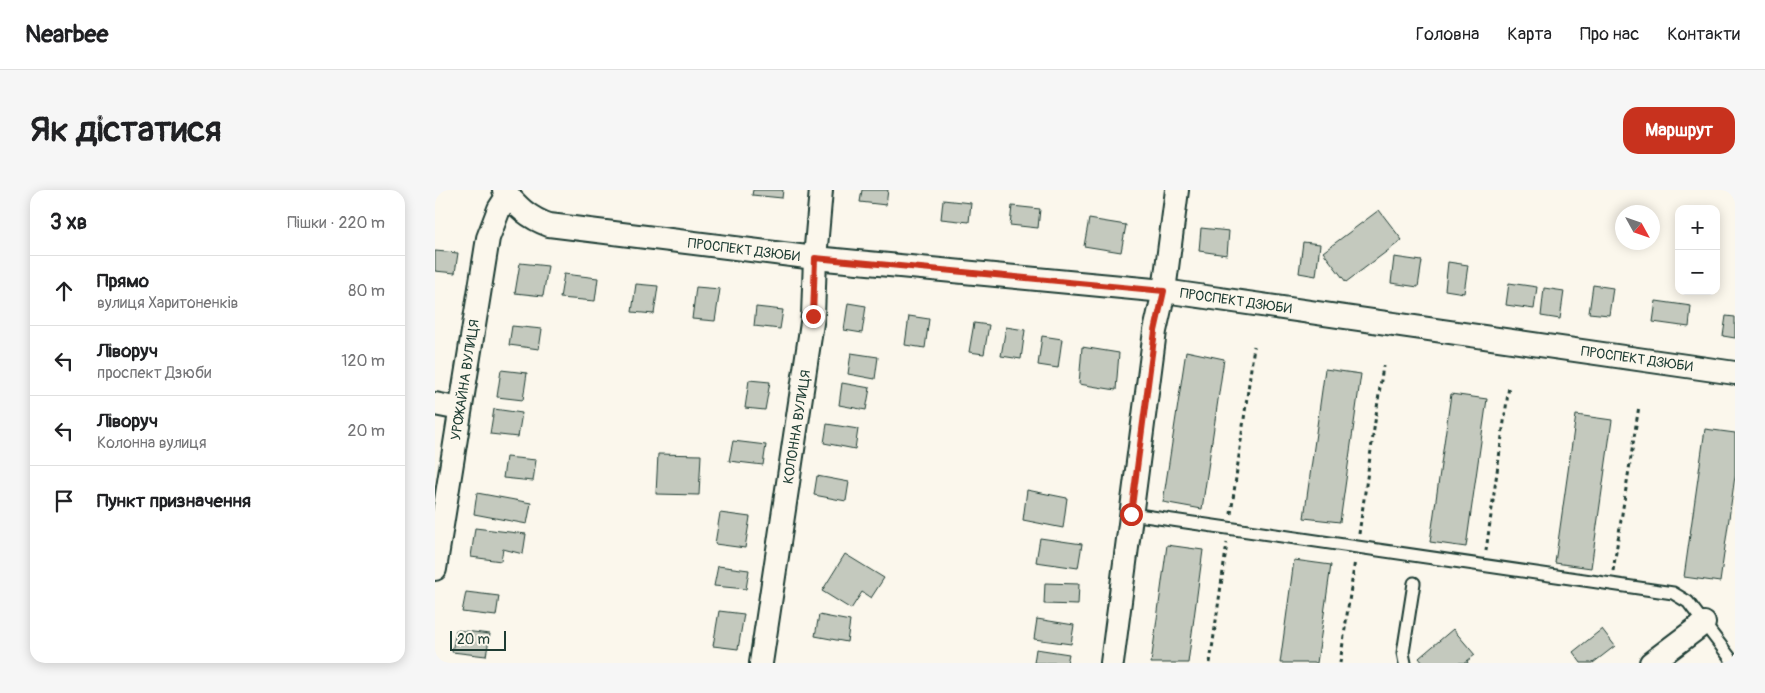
<!DOCTYPE html>
<html lang="uk">
<head>
<meta charset="utf-8">
<style>
	body { margin:0; font-family:Pangolin,sans-serif; background:#f6f6f6; color:#202124 }
	.controls { position:absolute; right:15px; top:15px; display:grid; overflow:hidden; border-radius:10px; box-shadow:0 2px 12px #0003 }
	.controls button { width:45px; height:45px; display:grid; place-items:center; padding:0; border:0; border-bottom:1px solid #e0e0e0; background:#fff; color:#202124; font:25px sans-serif }
	.compass { position:absolute; left:1180px; top:15px; width:45px; height:45px; border-radius:50%; background:#fff; box-shadow:0 2px 12px #0003; rotate:130deg }
	.scale { position:absolute; left:15px; bottom:12px; width:56px; box-sizing:border-box; padding-left:5px; border:2px solid #1f3d34; border-top:0; font-size:14px; line-height:18px; white-space:nowrap; color:#1f3d34; -webkit-text-stroke:4px #fbf7ec; paint-order:stroke }
	.stop { position:absolute; width:15px; height:15px; margin:-11px; border:4px solid #c8321e; border-radius:50%; background:#fff }
	.stop.end { background:#c8321e; border-color:#fff; box-shadow:0 1px 5px #0008 }
	.list { margin:0; padding:0; list-style:none }
	h2 { display:flex; justify-content:space-between; align-items:center; height:65px; margin:0; padding:0 20px; font-size:21px }
	h2 small { font-size:16px; font-weight:400; color:#757577 }
	.list li { display:grid; grid-template-columns:32px 1fr auto; gap:15px; align-items:center; box-sizing:border-box; height:70px; padding:0 20px; border-top:1px solid #e0e0e0 }
	.list b { display:block; font-size:19px; white-space:nowrap }
	.list p { margin:0; font-size:16px; white-space:nowrap; color:#757577 }
	.list em { font-size:16px; font-style:normal; color:#757577 }
	.icon { flex:none; width:28px; height:28px; fill:none; stroke:currentColor; stroke-width:2; stroke-linecap:round; stroke-linejoin:round }
	.map { position:relative; flex:none; width:1300px; height:473px; overflow:hidden; border-radius:15px }
	header { display:flex; align-items:center; gap:30px; box-sizing:border-box; height:70px; padding:0 25px; background:#fff; border-bottom:1px solid #e0e0e0 }
	header strong { font-size:24px }
	nav { display:flex; gap:28px; margin-inline-start:auto; font-size:18px }
	.intro { display:flex; align-items:center; justify-content:space-between; box-sizing:border-box; height:120px; padding:0 30px }
	h1 { margin:0; font-size:35px }
	.button { padding:12px 22px; border-radius:15px; background:#c8321e; color:#fff; font-size:18px; font-weight:700 }
	main { display:flex; gap:30px; padding:0 30px }
	aside { flex:1; background:#fff; border-radius:15px; box-shadow:0 2px 12px #0003 }
	.map>svg:first-child { display:block }
	.building { fill:#c4c9be; stroke:#1f3d34 }
	.lines { fill:none; stroke-linecap:round; stroke-linejoin:round }
	.lane-casing { stroke:#1f3d34; stroke-width:15 }
	.street-casing { stroke:#1f3d34; stroke-width:26 }
	.path { stroke:#1f3d34; stroke-width:3; stroke-dasharray:4 4; stroke-linecap:butt }
	.lane { stroke:#fbf7ec; stroke-width:11 }
	.street { stroke:#fbf7ec; stroke-width:22 }
	.route { stroke:#c8321e; stroke-width:6 }
	.labels { text-anchor:middle; dominant-baseline:central; stroke-width:4.5; stroke-linejoin:round; paint-order:stroke }
	.street-label { font-size:14px; fill:#1f3d34; stroke:#fbf7ec }
</style>
</head>
<body>
<header>
<strong>Nearbee</strong>
<nav><a>Головна</a><a>Карта</a><a>Про нас</a><a>Контакти</a></nav>
</header>
<div class="intro"><h1>Як дістатися</h1><a class="button">Маршрут</a></div>
<main>
<aside>
<h2>3 хв<small>Пішки · 220 m</small></h2>
<ul class="list">
<li><svg class="icon" aria-label="ahead" viewBox="0 0 24 24"><path d="M12 20V5M6 11l6-6 6 6"/></svg><div><b>Прямо</b><p>вулиця Харитоненків</p></div><em>80 m</em></li>
<li><svg class="icon" aria-label="left" viewBox="0 0 24 24"><path d="M17 20v-9H6M10 6l-5 5 5 5"/></svg><div><b>Ліворуч</b><p>проспект Дзюби</p></div><em>120 m</em></li>
<li><svg class="icon" aria-label="left" viewBox="0 0 24 24"><path d="M17 20v-9H6M10 6l-5 5 5 5"/></svg><div><b>Ліворуч</b><p>Колонна вулиця</p></div><em>20 m</em></li>
<li><svg class="icon" aria-label="arrive" viewBox="0 0 24 24"><path d="M6 21V4h12l-3 4 3 4H6"/></svg><div><b>Пункт призначення</b></div></li>
</ul>
</aside>
<div class="map">
<svg width="1300" height="473" viewBox="0 0 1300 473">
	<rect width="100%" height="100%" fill="#fbf7ec"/>
	<filter id="ink" filterUnits="userSpaceOnUse"><feTurbulence type="fractalNoise" baseFrequency=".02" numOctaves="2"/><feDisplacementMap in="SourceGraphic" scale="10" xChannelSelector="R" yChannelSelector="G"/><feConvolveMatrix kernelMatrix="1 2 1 2 8 2 1 2 1" color-interpolation-filters="sRGB"/></filter>
	<g filter="url(#ink)">
		<g class="building">
			<polygon points="318,0 348,0 347,8 317,5"/>
			<polygon points="427,0 453,0 451,15 425,12"/>
			<polygon points="508,10 536,13 534,32 506,29"/>
			<polygon points="577,16 605,19 603,38 575,35"/>
			<polygon points="944,20 967,50 911,92 888,62"/>
			<polygon points="654,29 691,35 686,62 649,56"/>
			<polygon points="766,38 794,41 792,65 764,61"/>
			<polygon points="868,52 885,54 881,86 864,83"/>
			<polygon points="0,61 23,63 20,83 0,81"/>
			<polygon points="959,67 987,71 983,97 956,93"/>
			<polygon points="1013,72 1033,75 1029,103 1010,100"/>
			<polygon points="85,73 113,76 108,106 80,103"/>
			<polygon points="129,84 163,88 160,111 125,108"/>
			<polygon points="1074,93 1102,97 1099,119 1071,115"/>
			<polygon points="201,94 223,96 219,124 197,122"/>
			<polygon points="1158,95 1178,98 1174,125 1154,123"/>
			<polygon points="261,97 285,99 280,131 257,129"/>
			<polygon points="1109,98 1129,101 1125,129 1106,126"/>
			<polygon points="1221,111 1256,116 1254,137 1218,132"/>
			<polygon points="413,113 431,116 427,143 409,140"/>
			<polygon points="321,117 348,120 345,139 319,136"/>
			<polygon points="474,126 494,129 490,158 470,155"/>
			<polygon points="1291,126 1300,127 1300,148 1288,146"/>
			<polygon points="539,133 554,135 549,164 534,162"/>
			<polygon points="77,136 107,139 104,159 74,155"/>
			<polygon points="571,137 590,140 586,169 566,166"/>
			<polygon points="607,146 627,149 623,178 603,175"/>
			<polygon points="647,157 684,163 681,200 644,194"/>
			<polygon points="751,161 789,169 767,319 728,312"/>
			<polygon points="416,163 443,167 440,189 413,184"/>
			<polygon points="890,179 926,184 905,332 869,328"/>
			<polygon points="66,180 92,183 88,210 62,207"/>
			<polygon points="314,190 335,192 330,220 310,218"/>
			<polygon points="407,193 435,198 431,220 404,215"/>
			<polygon points="1016,204 1052,209 1031,357 995,352"/>
			<polygon points="59,219 87,223 83,247 55,244"/>
			<polygon points="1141,225 1177,230 1156,378 1120,373"/>
			<polygon points="392,234 423,239 420,259 389,253"/>
			<polygon points="1270,239 1300,243 1300,286 1285,392 1249,387"/>
			<polygon points="298,251 331,255 328,275 294,271"/>
			<polygon points="223,264 266,265 264,305 221,304"/>
			<polygon points="71,267 101,270 98,291 68,288"/>
			<polygon points="382,286 414,292 411,311 379,305"/>
			<polygon points="592,300 632,308 628,338 588,330"/>
			<polygon points="42,303 96,313 92,334 39,324"/>
			<polygon points="285,323 315,327 310,358 280,354"/>
			<polygon points="40,338 91,344 88,364 68,359 66,371 36,367"/>
			<polygon points="605,348 647,354 643,378 601,372"/>
			<polygon points="732,355 768,360 753,473 716,473"/>
			<polygon points="410,364 449,388 436,408 427,402 416,419 387,401"/>
			<polygon points="859,370 896,375 882,473 845,473"/>
			<polygon points="283,376 314,380 311,399 279,396"/>
			<polygon points="610,393 644,394 643,415 609,414"/>
			<polygon points="31,402 64,406 61,426 27,422"/>
			<polygon points="284,421 309,424 303,459 278,456"/>
			<polygon points="384,425 415,431 412,452 380,446"/>
			<polygon points="602,429 639,435 636,454 599,449"/>
			<polygon points="1018,439 1040,465 1032,471 1033,473 988,473 984,468"/>
			<polygon points="1167,439 1180,456 1158,473 1146,473 1138,462"/>
			<polygon points="21,440 55,444 51,466 17,462"/>
			<polygon points="601,459 634,464 632,473 599,473"/>
		</g>
		<g class="lines">
			<g class="lane-casing">
				<g id="lane">
					<polyline points="696,324 1238,403 1253,412 1299,473"/>
					<polyline points="970,473 968,463 979,393"/>
				</g>
			</g>
			<g class="street-casing">
				<g id="street">
					<path d="M69,0C82,17 94,28 114,35L380,68L729,101L1300,183"/>
					<polyline points="0,214 25,219"/>
					<polyline points="0,379 53,48 64,19 73,5"/>
					<polyline points="326,473 378,126 380,68 386,0"/>
					<polyline points="677,473 720,141 729,101 742,0"/>
					<polyline points="1216,473 1269,433"/>
				</g>
			</g>
			<g class="path">
				<polyline points="796,324 819,156"/>
				<polyline points="924,344 948,176"/>
				<polyline points="1051,361 1074,196"/>
				<polyline points="1178,381 1204,216"/>
				<polyline points="775,473 792,353"/>
				<polyline points="905,473 920,370"/>
			</g>
			<use href="#lane" class="lane"/>
			<use href="#street" class="street"/>
		</g>
	</g>
	<g class="lines" filter="url(#ink)">
		<polyline class="route" points="378,126 380,68 729,101 720,141 696,324"/>
	</g>
	<g class="labels">
		<g class="street-label">
			<text transform="translate(309 60) rotate(7)">ПРОСПЕКТ ДЗЮБИ</text>
			<text transform="translate(801 111) rotate(8)">ПРОСПЕКТ ДЗЮБИ</text>
			<text transform="translate(1202 169) rotate(8)">ПРОСПЕКТ ДЗЮБИ</text>
			<text transform="translate(30 190) rotate(-81)">УРОЖАЙНА ВУЛИЦЯ</text>
			<text transform="translate(362 237) rotate(-81)">КОЛОННА ВУЛИЦЯ</text>
		</g>
	</g>
</svg>
<div class="controls">
<button>+</button>
<button>−</button>
</div>
<svg class="compass" viewBox="-18 -18 36 36"><path d="M0-13l5 13h-10z" fill="#e53935"/><path d="M0 13l5-13h-10z" fill="#757577"/></svg>
<div class="scale">20 m</div>
<div class="stop" style="left:696px;top:324px"></div>
<div class="stop end" style="left:378px;top:126px"></div>
</div>
</main>
</body>
</html>
